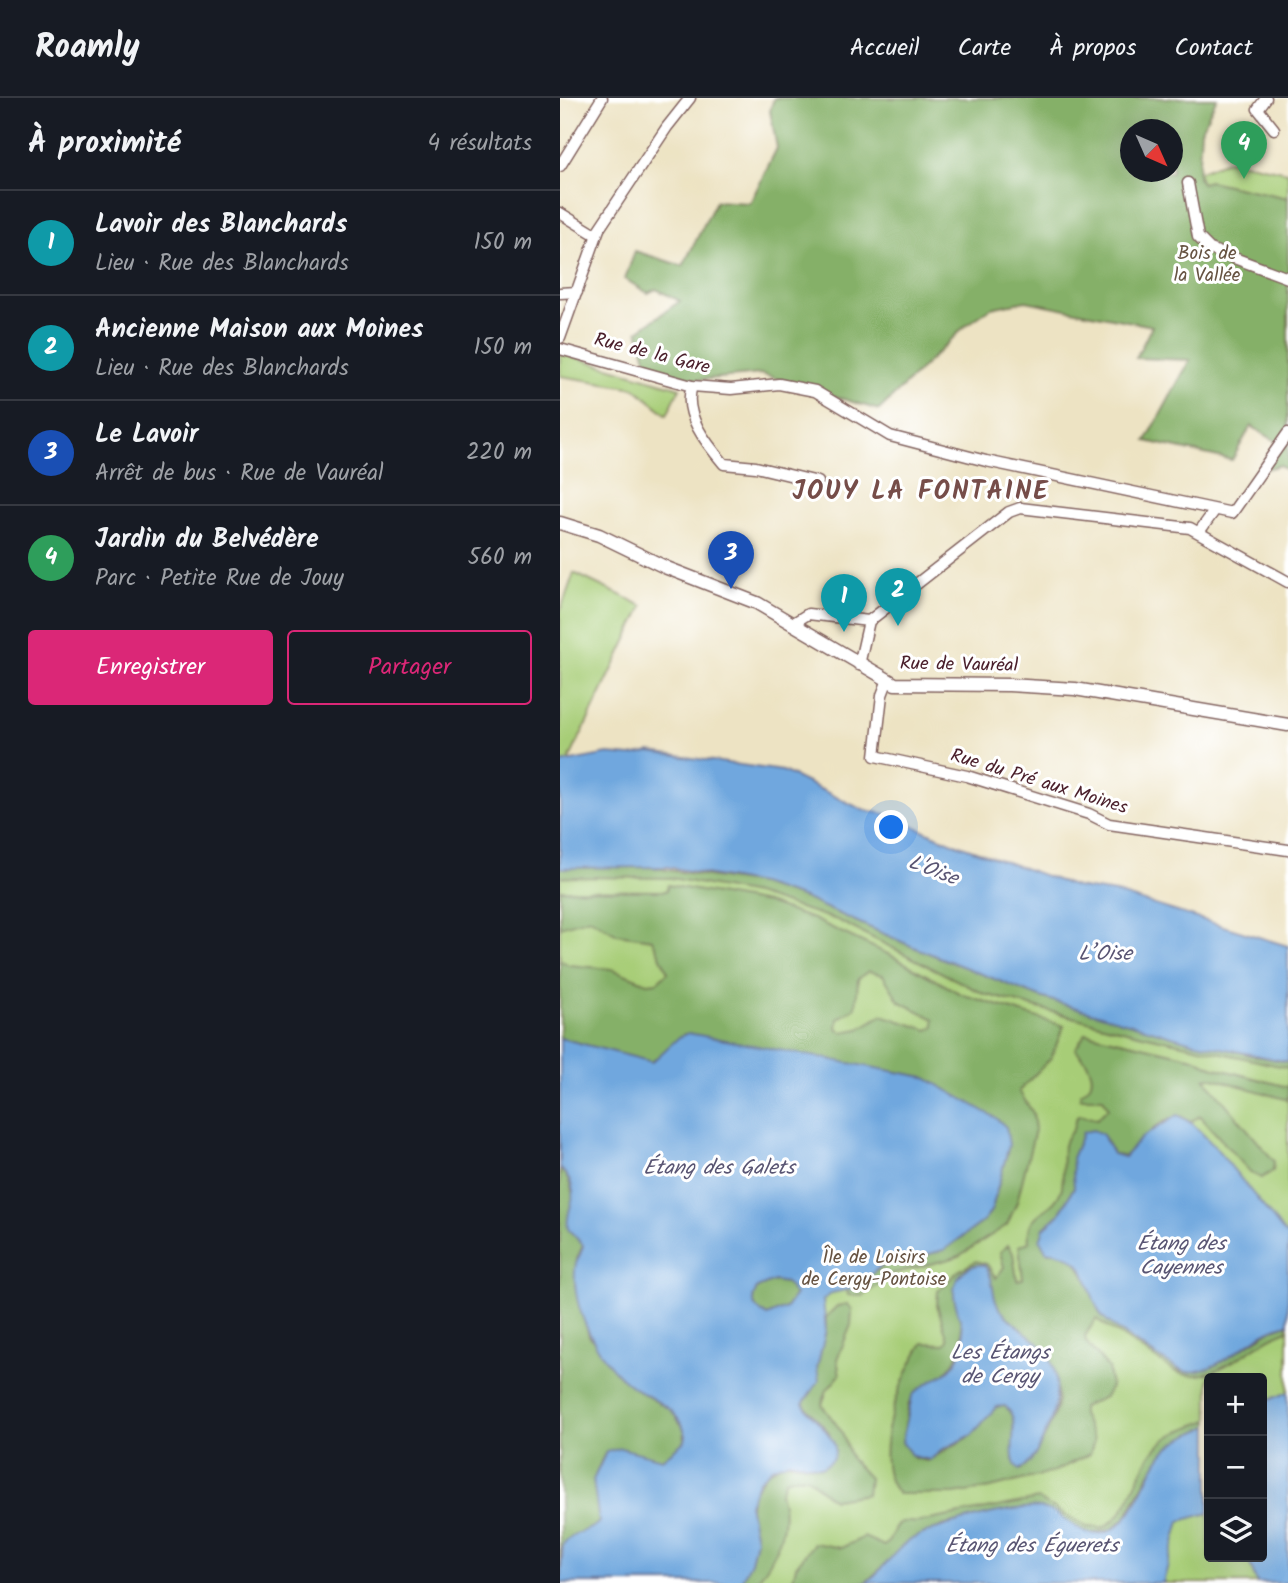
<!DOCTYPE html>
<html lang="fr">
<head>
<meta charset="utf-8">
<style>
	body { margin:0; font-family:Kalam,sans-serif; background:#242831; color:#f1f3f6 }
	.controls { position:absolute; right:21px; bottom:21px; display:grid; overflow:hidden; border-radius:7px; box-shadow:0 7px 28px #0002 }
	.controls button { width:63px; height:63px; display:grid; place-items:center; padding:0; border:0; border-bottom:2px solid #363941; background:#171b24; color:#f1f3f6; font:35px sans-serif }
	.compass { position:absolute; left:560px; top:21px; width:63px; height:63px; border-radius:50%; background:#171b24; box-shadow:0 7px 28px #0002; rotate:135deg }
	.you { position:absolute; left:332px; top:730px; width:24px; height:24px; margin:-18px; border:5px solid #fff; border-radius:50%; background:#1a73e8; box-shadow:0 0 0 10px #1a73e833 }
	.badge { display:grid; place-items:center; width:46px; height:46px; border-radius:50%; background:#db2777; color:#fff; font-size:23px; font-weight:700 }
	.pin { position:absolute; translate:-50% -58px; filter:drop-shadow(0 2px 4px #0008) }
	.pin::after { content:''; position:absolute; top:37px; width:24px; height:21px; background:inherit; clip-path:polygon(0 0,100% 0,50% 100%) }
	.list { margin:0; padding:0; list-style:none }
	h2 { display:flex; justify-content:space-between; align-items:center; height:91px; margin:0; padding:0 28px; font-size:30px }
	h2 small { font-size:23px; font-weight:400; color:#9ea1a6 }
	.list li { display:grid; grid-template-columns:46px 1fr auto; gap:21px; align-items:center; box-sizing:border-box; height:105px; padding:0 28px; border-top:2px solid #363941 }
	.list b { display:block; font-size:26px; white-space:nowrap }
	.list p { margin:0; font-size:23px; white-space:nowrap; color:#9ea1a6 }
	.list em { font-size:23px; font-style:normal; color:#9ea1a6 }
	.actions { display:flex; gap:14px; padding:21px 28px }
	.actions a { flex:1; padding:16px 0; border:2px solid #db2777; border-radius:7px; text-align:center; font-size:24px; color:#db2777 }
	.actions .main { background:#db2777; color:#fff }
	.icon { flex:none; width:38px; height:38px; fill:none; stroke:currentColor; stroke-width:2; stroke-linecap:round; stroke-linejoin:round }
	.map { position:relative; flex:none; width:728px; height:1485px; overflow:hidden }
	header { display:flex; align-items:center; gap:42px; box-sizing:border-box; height:98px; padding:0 35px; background:#171b24; border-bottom:2px solid #363941 }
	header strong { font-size:33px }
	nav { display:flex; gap:38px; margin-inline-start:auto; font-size:24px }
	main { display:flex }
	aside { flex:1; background:#171b24 }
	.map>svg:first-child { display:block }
	.green { fill:#a7cd77; stroke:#787651; stroke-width:2; fill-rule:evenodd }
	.forest { fill:#85b068; stroke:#68684a; stroke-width:2; fill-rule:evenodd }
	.water { fill:#70a7de; stroke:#5d6384; stroke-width:2; fill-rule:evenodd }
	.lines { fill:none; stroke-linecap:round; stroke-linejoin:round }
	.minor-casing { stroke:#836460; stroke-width:13 }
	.tertiary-casing { stroke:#836460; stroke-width:15 }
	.minor { stroke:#fff; stroke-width:10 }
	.tertiary { stroke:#fff; stroke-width:12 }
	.labels { text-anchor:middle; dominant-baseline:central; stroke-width:6; stroke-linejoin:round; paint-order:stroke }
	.park-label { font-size:19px; fill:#665342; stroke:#fff }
	.street-label { font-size:19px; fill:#4a1f2b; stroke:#fff }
	.water-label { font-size:21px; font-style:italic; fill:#595573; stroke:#fff }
	.district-label { font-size:26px; font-weight:bold; letter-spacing:2px; fill:#764d49; stroke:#fff }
</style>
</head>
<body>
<header>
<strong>Roamly</strong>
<nav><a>Accueil</a><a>Carte</a><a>À propos</a><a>Contact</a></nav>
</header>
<main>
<aside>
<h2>À proximité<small>4 résultats</small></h2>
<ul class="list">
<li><span class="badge" style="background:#0f9aa8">1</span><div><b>Lavoir des Blanchards</b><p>Lieu · Rue des Blanchards</p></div><em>150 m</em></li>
<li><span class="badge" style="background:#0f9aa8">2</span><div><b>Ancienne Maison aux Moines</b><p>Lieu · Rue des Blanchards</p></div><em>150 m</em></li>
<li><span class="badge" style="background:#1a4fb4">3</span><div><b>Le Lavoir</b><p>Arrêt de bus · Rue de Vauréal</p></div><em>220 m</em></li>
<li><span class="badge" style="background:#2e9e5b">4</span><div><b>Jardin du Belvédère</b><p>Parc · Petite Rue de Jouy</p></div><em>560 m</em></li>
</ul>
<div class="actions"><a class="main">Enregistrer</a><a>Partager</a></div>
</aside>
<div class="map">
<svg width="728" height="1485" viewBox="0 0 728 1485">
	<rect width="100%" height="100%" fill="#fff"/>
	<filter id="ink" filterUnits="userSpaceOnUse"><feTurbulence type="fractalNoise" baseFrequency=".0143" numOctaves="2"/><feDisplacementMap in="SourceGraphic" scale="14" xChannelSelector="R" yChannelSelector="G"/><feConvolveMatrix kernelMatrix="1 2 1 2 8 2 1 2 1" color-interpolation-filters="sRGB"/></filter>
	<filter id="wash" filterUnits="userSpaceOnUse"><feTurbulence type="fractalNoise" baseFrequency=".00686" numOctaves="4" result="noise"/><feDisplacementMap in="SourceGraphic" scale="28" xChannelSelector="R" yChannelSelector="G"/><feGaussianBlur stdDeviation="1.57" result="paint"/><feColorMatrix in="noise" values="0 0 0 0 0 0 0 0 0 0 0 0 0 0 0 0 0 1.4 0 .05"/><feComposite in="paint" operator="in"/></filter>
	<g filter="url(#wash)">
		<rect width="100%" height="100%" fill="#ede3c3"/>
		<g class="green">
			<polygon points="669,62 728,74 728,100 649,83 642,86 638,74"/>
			<polygon points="0,255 120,290 107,317 75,290 0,278"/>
			<polygon points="14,475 83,508 8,664 0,665 0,514"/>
			<path d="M0,770L200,786L244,800L351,848L480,899L632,944L728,964V1485H0ZM649,1280H702V1459H649Z"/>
		</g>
		<g class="forest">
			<path d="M214,0H657L641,32L638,79L642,85L649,83L728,100V374L720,367L696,374L717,344L691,328L672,362L586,343L630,262L576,260L592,228L466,203L431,210L404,229L319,312L201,276L137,282L88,268L78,233L120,203L96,191L88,195L65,181L75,153L123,168L156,103L190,105L217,50L210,13ZM570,32H612V74H570Z"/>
			<polygon points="82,768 200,786 244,800 351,848 480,899 690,957 728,964 728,970 574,935 424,896 277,822 195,796 111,780 0,779 0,770"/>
			<path d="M108,787L206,805L253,821L332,858L401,896L504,928L491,960L459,993L473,1015L475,1032L457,1104L447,1127L397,1159L332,1176L303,1198L288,1197L287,1192L338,1159H358L384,1152L424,1123L432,1111L449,1047L441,1024L364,979L124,936L92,964L0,940V862L9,867L52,871L87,885L97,884L108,874L92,841L57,836L30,820L0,829V792L106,793ZM308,873L323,877L339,903L374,921V929L368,932L322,917L299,931L282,934L277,930L278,921L296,909L298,881Z"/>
			<path d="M526,935L634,960L652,969L728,989V1002L650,979L645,981L714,1063L713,1073L701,1080L691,1075L640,1018L630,1024L621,1018C594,1021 584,1045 564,1058L553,1056L545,1041L523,1034L514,1089L499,1117L484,1130L488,1154H501L514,1160L531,1189L540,1216L620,1273L656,1267L713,1231L728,1226V1232C692,1243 654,1292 614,1273L536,1221L525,1238L526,1244L548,1270L551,1289L545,1299L522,1309V1316L534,1342L530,1356L493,1374L431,1390L394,1396H338C307,1360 341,1279 363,1245L385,1246L388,1242L377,1207L378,1193L398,1173L416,1163L427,1166L436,1180L444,1169L440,1154L448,1147L453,1155L457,1182L463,1181L459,1148L469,1144C465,1111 491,1118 501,1093C506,1077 499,1060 505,1044C506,1039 511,1035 513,1031C516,1024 513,1022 519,1017L537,1021L548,1010L543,1000H520L521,995C542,983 528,963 515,951ZM416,1167C441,1187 426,1193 440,1212C457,1233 497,1272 498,1300C498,1312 490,1325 486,1336C479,1349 474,1362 462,1371L453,1360V1320L446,1308L436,1309L412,1337L367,1363L354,1360L342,1344L349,1305C393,1269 415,1260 394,1199L408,1170Z"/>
			<path d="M0,1070C14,1086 16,1102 8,1121L23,1147L17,1161L15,1187L29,1238L79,1293L112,1313L124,1331L125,1343L102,1361L46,1354C23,1395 42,1388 39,1424C27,1438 10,1429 0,1453Z"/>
			<polygon points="214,1183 226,1185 235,1197 226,1210 207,1218 195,1209 193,1200 197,1190"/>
			<path d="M287,1206L292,1212L291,1227L277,1261L280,1277L267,1292L262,1307L282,1334L291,1361L309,1380L307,1396L274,1401C252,1392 257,1370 225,1382L220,1395C231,1426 216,1460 195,1485H180L191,1464L196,1441L190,1412L191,1398L205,1376L224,1364L262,1369L273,1358L269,1334L243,1306L257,1286V1270L266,1232V1219L277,1208Z"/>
			<path d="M649,1322V1328L607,1352L588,1378L566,1419L552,1431L532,1436L512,1427L450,1413L385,1427L355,1439L305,1485H232L236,1468L254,1445L281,1450L304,1439L324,1448C333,1443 332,1427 341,1424C346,1423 354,1425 359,1424L478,1401L527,1429L542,1430C574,1416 575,1369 600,1346C614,1333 632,1328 649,1322Z"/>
		</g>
		<g class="water">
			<polygon points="90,654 223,673 303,712 325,716 391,744 516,789 556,795 728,848 728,964 632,944 480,899 351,848 244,800 200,786 107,769 0,770 0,665 48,656 71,658"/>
			<path d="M128,935L364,979L436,1020L446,1029L449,1047L432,1111L424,1123L384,1152L358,1159H338L321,1168L295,1190L272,1195L263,1202L266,1232L257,1270L259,1283L243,1306C253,1323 297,1351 262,1369L229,1363L213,1369L199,1382L189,1406L196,1441L191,1464L180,1485H0L3,1446C18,1430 31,1434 39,1424L33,1382L46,1354L61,1350L102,1361L125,1343L126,1337C118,1312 101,1306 81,1294C43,1273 12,1215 15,1172C15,1162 22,1156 23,1147L8,1131C4,1106 26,1098 0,1070V940L92,964L119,939ZM214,1183L226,1185L235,1197L226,1210L207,1218L195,1209L193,1200L197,1190Z"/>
			<path d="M618,1017L634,1027L657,1051L728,1139V1226C691,1233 667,1273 628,1274C617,1274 546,1226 540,1215C523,1184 531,1157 486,1153L480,1142L484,1130L499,1117L514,1089L512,1060L523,1034L533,1032L542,1036L553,1056L564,1059L582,1039Z"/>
			<path d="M424,1167C436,1179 430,1199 441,1212C451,1225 465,1233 477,1244C503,1269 500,1304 486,1334C480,1348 474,1365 459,1372C443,1356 464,1323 445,1308L436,1309L412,1337L383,1351L370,1362L352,1358L342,1344L352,1298C365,1281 387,1281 398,1261C411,1238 397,1220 394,1198C392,1180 407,1165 424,1167Z"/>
			<polygon points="728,1294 728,1485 697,1485 687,1459 702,1459 702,1305"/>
			<path d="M649,1328V1415L620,1423L603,1485H305C322,1474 331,1456 347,1444C367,1430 456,1406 481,1410C506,1413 520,1445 549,1433C579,1420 585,1373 607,1351C619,1340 635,1334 649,1328Z"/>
		</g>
	</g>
	<g filter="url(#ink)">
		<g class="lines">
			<g class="minor-casing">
				<g id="minor">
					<polyline points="706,0 698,11 714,31"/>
					<polyline points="0,68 42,0"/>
					<polyline points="628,85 638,139 650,151 728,180"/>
					<polyline points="0,115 36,137"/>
					<polyline points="0,195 17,194"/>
					<polyline points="0,240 39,131 107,29 130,0"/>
					<polyline points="0,251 132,288 171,291 219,286 255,293 330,338 426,363 672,415 728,335"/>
					<path d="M132,288C122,316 147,346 164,366L196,369L258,384"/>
					<polyline points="639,434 655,412"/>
					<polyline points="232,526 248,516 309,523"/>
					<polyline points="299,567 309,523 449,414 460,410 630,430 728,484"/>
					<polyline points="327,584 322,597 315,658 407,678 529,716 549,726 728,752"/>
				</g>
			</g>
			<g class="tertiary-casing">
				<polyline id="tertiary" points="0,425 39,437 107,470 197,505 335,586 449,587 515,591 728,627"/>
			</g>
			<use href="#minor" class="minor"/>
			<use href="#tertiary" class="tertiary"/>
		</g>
	</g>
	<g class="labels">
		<g class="park-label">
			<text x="647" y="156">Bois de<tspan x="647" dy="22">la Vallée</tspan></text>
			<text x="314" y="1160">Île de Loisirs<tspan x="314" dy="22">de Cergy-Pontoise</tspan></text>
		</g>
		<g class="street-label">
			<text transform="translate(92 256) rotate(14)">Rue de la Gare</text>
			<text transform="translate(399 567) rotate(1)">Rue de Vauréal</text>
			<text transform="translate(479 684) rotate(17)">Rue du Pré aux Moines</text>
		</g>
		<g class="water-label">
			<text transform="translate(373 773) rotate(21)">L'Oise</text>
			<text x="545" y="856">L’Oise</text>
			<text x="159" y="1070">Étang des Galets</text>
			<text x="621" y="1146">Étang des<tspan x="621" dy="24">Cayennes</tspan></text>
			<text x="440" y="1255">Les Étangs<tspan x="440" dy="24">de Cergy</tspan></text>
			<text x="472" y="1448">Étang des Éguerets</text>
		</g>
		<g class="district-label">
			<text x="361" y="394">JOUY LA FONTAINE</text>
		</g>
	</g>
</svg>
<div class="controls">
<button>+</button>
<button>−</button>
<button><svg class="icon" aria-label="layers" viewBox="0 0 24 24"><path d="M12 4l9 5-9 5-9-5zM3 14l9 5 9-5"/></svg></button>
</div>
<svg class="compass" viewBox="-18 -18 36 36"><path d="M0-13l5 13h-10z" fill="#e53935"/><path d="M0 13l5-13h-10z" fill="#9ea1a6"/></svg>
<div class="you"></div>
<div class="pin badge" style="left:284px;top:534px;background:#0f9aa8">1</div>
<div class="pin badge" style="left:338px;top:528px;background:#0f9aa8">2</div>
<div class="pin badge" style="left:171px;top:491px;background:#1a4fb4">3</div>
<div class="pin badge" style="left:684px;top:81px;background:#2e9e5b">4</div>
</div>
</main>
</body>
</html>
